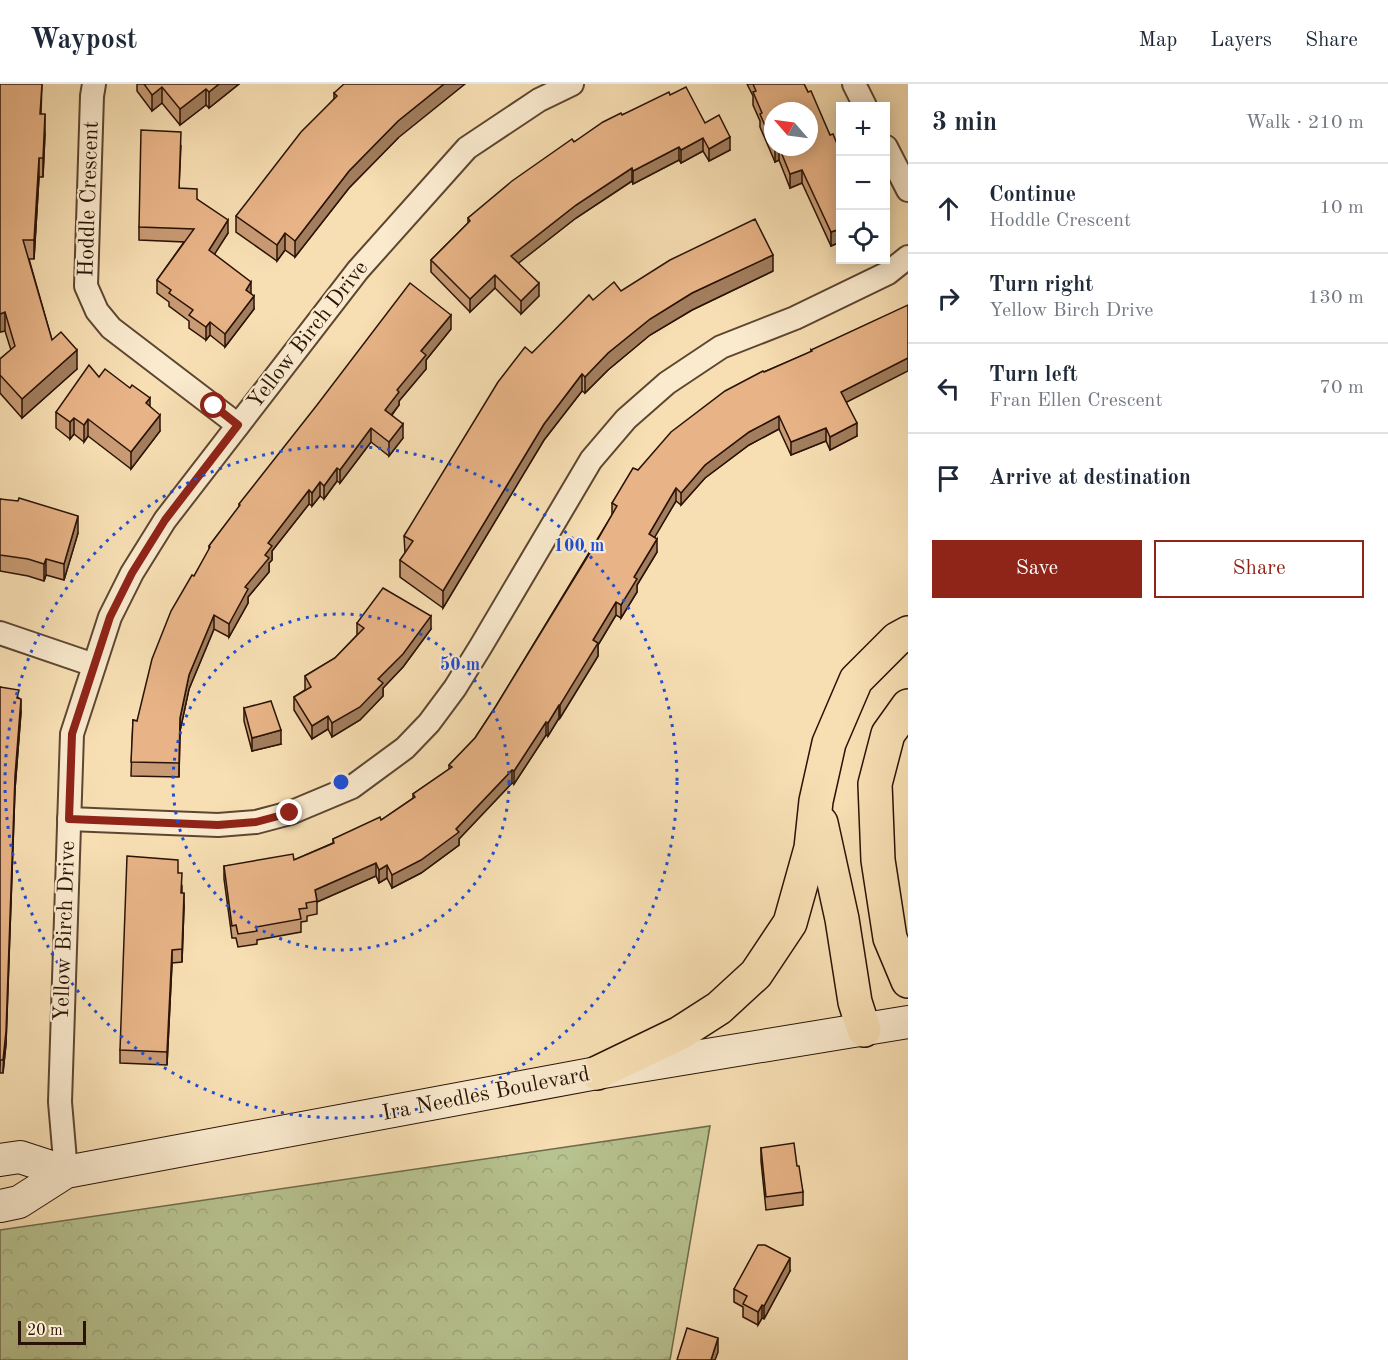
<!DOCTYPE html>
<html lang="en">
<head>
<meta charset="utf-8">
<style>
	body { margin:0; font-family:"Old Standard TT",serif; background:#f2f2f3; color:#1f2937 }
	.controls { position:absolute; right:18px; top:18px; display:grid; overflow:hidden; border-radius:0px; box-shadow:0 3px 15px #0003 }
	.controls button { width:54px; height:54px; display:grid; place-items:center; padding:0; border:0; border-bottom:2px solid #e0e1e3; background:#fff; color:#1f2937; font:30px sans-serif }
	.compass { position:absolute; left:764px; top:18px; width:54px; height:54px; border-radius:50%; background:#fff; box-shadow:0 3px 15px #0003; rotate:298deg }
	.scale { position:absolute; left:18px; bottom:15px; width:68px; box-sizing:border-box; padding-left:6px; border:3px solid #2a1306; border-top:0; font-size:16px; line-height:21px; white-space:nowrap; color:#2a1306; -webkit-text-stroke:4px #faeace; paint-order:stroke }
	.stop { position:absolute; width:18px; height:18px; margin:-14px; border:4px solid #8f2418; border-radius:50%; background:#fff }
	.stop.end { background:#8f2418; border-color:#fff; box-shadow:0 2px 6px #0008 }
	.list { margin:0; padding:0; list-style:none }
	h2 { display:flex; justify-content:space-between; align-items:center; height:78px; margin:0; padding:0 24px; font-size:26px }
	h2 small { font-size:20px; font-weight:400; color:#747a83 }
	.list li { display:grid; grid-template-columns:39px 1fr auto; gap:18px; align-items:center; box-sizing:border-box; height:90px; padding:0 24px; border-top:2px solid #e0e1e3 }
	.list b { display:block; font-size:22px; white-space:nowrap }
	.list p { margin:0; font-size:20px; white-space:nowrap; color:#747a83 }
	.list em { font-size:20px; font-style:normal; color:#747a83 }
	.actions { display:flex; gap:12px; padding:18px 24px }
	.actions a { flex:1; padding:14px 0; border:2px solid #8f2418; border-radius:0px; text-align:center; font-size:21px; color:#8f2418 }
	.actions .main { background:#8f2418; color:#fff }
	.icon { flex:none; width:33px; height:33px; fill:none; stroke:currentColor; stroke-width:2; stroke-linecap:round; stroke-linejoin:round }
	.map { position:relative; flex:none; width:908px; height:1276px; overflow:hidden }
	header { display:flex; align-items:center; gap:36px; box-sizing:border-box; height:84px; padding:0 30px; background:#fff; border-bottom:2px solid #e0e1e3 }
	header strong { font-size:28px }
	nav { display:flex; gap:33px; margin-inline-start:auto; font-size:21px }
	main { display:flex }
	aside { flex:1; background:#fff }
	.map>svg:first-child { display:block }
	.forest { fill:url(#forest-crowns); stroke:#706b4b; stroke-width:1.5 }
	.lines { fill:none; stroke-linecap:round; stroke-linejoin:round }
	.minor-casing { stroke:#5d4631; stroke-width:26 }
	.secondary-casing { stroke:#2a1306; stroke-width:34 }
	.motorway-casing { stroke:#2a1306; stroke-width:36 }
	.minor { stroke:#faeace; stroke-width:22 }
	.secondary { stroke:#faeace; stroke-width:32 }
	.motorway { stroke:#f7dfb3; stroke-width:33 }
	.wall { fill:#c89b74; stroke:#2a1306; stroke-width:1.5; fill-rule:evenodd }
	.shaded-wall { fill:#a27e5e; stroke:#2a1306; stroke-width:1.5 }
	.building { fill:#e8b487; stroke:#2a1306; stroke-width:1.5 }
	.route { stroke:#8f2418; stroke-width:8 }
	.ring { fill:none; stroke:#1d4ed8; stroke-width:3; stroke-dasharray:3 6 }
	.labels { text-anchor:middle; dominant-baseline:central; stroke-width:4.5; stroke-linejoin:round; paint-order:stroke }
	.street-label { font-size:22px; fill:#2a1306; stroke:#faeace }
	.centre { fill:#1d4ed8; stroke:#faeace; stroke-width:3 }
	.ring-label { font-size:18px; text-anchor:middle; font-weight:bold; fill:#1d4ed8; stroke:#faeace; stroke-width:4.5; stroke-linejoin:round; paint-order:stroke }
</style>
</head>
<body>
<header>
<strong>Waypost</strong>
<nav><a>Map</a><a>Layers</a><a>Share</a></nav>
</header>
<main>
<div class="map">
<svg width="908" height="1276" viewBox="0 0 908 1276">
	<defs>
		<pattern id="forest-crowns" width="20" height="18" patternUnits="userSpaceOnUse" patternTransform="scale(1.5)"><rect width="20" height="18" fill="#b7c390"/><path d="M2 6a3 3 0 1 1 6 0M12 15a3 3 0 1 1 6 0" fill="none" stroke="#9ea77b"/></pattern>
	</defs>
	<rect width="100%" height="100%" fill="#f7dfb3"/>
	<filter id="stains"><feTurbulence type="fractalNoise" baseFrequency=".00333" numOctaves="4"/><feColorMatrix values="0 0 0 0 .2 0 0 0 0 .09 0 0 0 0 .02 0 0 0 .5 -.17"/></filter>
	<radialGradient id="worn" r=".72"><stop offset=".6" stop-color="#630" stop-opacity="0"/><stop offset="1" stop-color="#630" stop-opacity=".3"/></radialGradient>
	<polygon class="forest" points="710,1042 670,1276 0,1276 0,1146"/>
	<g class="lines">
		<g class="minor-casing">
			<g id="minor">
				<polyline points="94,0 92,12 86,202 97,227 111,244 238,341"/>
				<polyline points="854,0 865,22"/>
				<polyline points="886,63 908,106"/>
				<polyline points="0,549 94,581"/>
				<polyline points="69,735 218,741 256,738 290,729 352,703 405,664 429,639 455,604 481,562 591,376 626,335 667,299 721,263 795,234 888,189 908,173"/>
				<polyline points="66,1088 60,1018 72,650 110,533 132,489 165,436 358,186 467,64 539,16 572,0"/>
			</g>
		</g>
		<g class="secondary-casing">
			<g id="secondary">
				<polyline points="0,1076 20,1073 66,1088"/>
				<polyline points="0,1122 19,1118 66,1088 597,989 908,938"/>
			</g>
		</g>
		<g class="motorway-casing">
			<g id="motorway">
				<polyline points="908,622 888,650 875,700 878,776 890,854 908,897"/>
				<polyline points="821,739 842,835 855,918 864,946"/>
				<polyline points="597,989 680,949 719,924 756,890 790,839 811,764 816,717 829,659 856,596 897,555 908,549"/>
			</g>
		</g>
		<use href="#minor" class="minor"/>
		<use href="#secondary" class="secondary"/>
		<use href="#motorway" class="motorway"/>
	</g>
	<g class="wall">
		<polygon points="0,0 42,0 41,30 45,49 43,93 39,93 34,175 29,175 52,256 77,285 22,334 0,309 0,275 11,266 5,247 0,248"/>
		<polygon points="137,0 239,0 209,24 206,21 180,41 162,19 152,27 137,7"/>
		<path d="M747,0H804L830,51L840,67V158L831,162L802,99L790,104L779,76L775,78L760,43V37L753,21V12ZM773,27L809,63H773Z"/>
		<polygon points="334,9 398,54 349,104 295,173 285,166 277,177 236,148 236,132 334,15"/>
		<polygon points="670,11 705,39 730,66 709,77 703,67 681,79 679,76 633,100 632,97 576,134 518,179 539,212 521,230 495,204 470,228 431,188 431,176 468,139 468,134 574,58 622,31"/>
		<polygon points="181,61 179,104 197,115 228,149 214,170 251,210 254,225 225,263 210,251 206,256 189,244 189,237 169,222 169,218 157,209 157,196 184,158 139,156 139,143"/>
		<polygon points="773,187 692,226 650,251 608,286 585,309 582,307 544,356 443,524 400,493 400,476 405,469 404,452 532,269 593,216 621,207"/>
		<polygon points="451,245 426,276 426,285 399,317 399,321 392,331 403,354 389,372 371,358 340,399 337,397 324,415 320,412 312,422 309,420 272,467 272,476 269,479 269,488 248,513 248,519 229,553 214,545 189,605 180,647 179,693 131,692 133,636 137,637 194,492 209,466 209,462 239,423 239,420"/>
		<polygon points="811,266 846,318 857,352 830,366 826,357 791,371 779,345 749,361 705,394 681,421 676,417 654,453 657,468 637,501 637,508 621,534 616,531 598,561 598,572 560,634 559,634 548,652 546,651 514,700 512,699 459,755 459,761 421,789 392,804 387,794 379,799 376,792 317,818 317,830 307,832 307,837 301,838 301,848 257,856 257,860 238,863 236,854 232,854 224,795 224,782 294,776 333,759 333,755 381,736 413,714 413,710 449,685 449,681 475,654 496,622 612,431 612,419 638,386 764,288 811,268"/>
		<polygon points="99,293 150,323 160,347 131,385 88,352 84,358 74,350 70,355 56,344 56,328"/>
		<polygon points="0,415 78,449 64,496 46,491 44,497 28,492 0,487"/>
		<polygon points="357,539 431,545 403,583 383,604 383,612 360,636 332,653 328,645 312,655 294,626 294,613 305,606 305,592 335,574 357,551"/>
		<polygon points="0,603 19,614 21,628 15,705 6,960 3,989 0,989"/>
		<polygon points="244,624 281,660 252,667 244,637"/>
		<polygon points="178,789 182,802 182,809 184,822 182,878 172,879 167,981 120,979 120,966"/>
		<polygon points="761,1064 797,1082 803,1108 803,1121 766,1126 761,1077"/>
		<polygon points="790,1187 764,1235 762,1234 758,1241 743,1233 743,1223 734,1218 734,1205"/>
	</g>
	<g class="shaded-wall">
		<polygon points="219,0 239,0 209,24 209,8"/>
		<polygon points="444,0 465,0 398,54 349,104 295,173 295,157 349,87 398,37"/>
		<polygon points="162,3 162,19 152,27 152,11"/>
		<polygon points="206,5 206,21 180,41 180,25"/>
		<polygon points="45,30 45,49 43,93 43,74"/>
		<polygon points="730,53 730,66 709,77 709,65"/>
		<polygon points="703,54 703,67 681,79 681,66"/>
		<polygon points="679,63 679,76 633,100 633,87"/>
		<polygon points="779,63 779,76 775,78 775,64"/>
		<polygon points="39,74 39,93 34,175 34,156"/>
		<polygon points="632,84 632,97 576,134 511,185 511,172 576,121"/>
		<polygon points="802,86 802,99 790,104 790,90"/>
		<polygon points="228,136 228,149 209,179 209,166"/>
		<polygon points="840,145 840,158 831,162 831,148"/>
		<polygon points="285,149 285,166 277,177 277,161"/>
		<polygon points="773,171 773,187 692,226 650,251 608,286 585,309 585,293 608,269 650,235 692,209"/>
		<polygon points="495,191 495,204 470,228 470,215"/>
		<polygon points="251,198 251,211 246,206"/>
		<polygon points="539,199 539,212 521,230 521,217"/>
		<polygon points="254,212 254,225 225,263 225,250"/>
		<polygon points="5,228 5,247 0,248 0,230"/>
		<polygon points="451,231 451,245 426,276 426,285 399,317 399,321 385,339 385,326 397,306 421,267"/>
		<polygon points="210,238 210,251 206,256 206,243"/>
		<polygon points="77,266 77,285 22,334 22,315"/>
		<polygon points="908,274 908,287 841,321 841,308"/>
		<polygon points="582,290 582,307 544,356 443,524 443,507 544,340"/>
		<polygon points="150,314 150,331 146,319"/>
		<polygon points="160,331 160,347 131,385 131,368"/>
		<polygon points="779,332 779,345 749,361 705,394 681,421 681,409 705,381 749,348"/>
		<polygon points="74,334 74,350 70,355 70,338"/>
		<polygon points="88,335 88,352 84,358 84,341"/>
		<polygon points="857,339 857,352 830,366 830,353"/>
		<polygon points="403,340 403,354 389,372 389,358"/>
		<polygon points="371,344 371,358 340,399 340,386"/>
		<polygon points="826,344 826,357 791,371 791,358"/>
		<polygon points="337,384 337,397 324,415 324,402"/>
		<polygon points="320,398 320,412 312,422 312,409"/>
		<polygon points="676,404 676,417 649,463 649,450"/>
		<polygon points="309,406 309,420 272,467 272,476 269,479 269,488 248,513 248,519 229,553 229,540 245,503 265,471 268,459"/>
		<polygon points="78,432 78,449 64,496 64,480"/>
		<polygon points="657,455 657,468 637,501 637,508 621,534 621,521 634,493"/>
		<polygon points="46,475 46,491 44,497 44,480"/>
		<polygon points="616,518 616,531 598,561 598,572 560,634 560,621 593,556"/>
		<polygon points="214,531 214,545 189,605 180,647 179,693 180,634 189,591"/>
		<polygon points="431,532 431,545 403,583 383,604 383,612 360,636 332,653 332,639 378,595"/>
		<polygon points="21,615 21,628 15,705 6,960 3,989 15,692"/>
		<polygon points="559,621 559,634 548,652 548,639"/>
		<polygon points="328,632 328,645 312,655 312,642"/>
		<polygon points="546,638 546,651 514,700 514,687"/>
		<polygon points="281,646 281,660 252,667 252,654"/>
		<polygon points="512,686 512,699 459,755 459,761 421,789 392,804 392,791 456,745"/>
		<polygon points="376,779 376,792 317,818 315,806"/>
		<polygon points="387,781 387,794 379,799 379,786"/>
		<polygon points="184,809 184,822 182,878 182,865"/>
		<polygon points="172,866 172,879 167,981 167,968"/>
		<polygon points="790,1174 790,1187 764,1235 764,1222"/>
		<polygon points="762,1221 762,1234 758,1241 758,1228"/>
		<polygon points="718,1254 718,1268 715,1276 711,1276"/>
	</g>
	<g class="building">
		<polygon points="0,0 42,0 40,30 45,30 43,74 39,74 34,156 23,156 52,256 61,248 77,266 22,315 0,291 0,275 15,262 5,228 0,230"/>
		<polygon points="144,0 219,0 209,8 206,5 180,25 162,3 152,11"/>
		<polygon points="344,0 444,0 398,37 349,87 295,157 285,149 277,161 236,132 301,48 337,12 334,9"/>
		<polygon points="753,0 804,0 808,8 811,7 830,51 833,50 840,67 840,145 831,148 802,86 790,90 779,63 809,63 809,27 773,27 773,60 760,30 762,29 753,8 756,7"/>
		<polygon points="686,3 705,39 719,31 730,53 709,65 703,54 681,66 679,63 633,87 632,84 576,121 511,172 539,199 521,217 495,191 470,215 431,176 470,137 468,134 512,97 572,55 574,58 603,38 621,29 622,31 669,8 670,11"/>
		<polygon points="141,46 181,48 179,104 197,105 197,115 228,136 209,166 251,198 246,206 254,212 225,250 210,238 206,243 189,231 193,226 169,209 171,206 157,196 194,145 139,143"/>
		<polygon points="755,135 773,171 692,209 650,235 608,269 585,293 582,290 544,340 443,507 400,476 413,457 404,452 498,298 525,263 532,269 589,211 593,216 614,198 621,207 670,176"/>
		<polygon points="410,199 451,231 421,267 426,271 397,306 399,308 385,326 403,340 389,358 371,344 340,386 337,384 324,402 320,398 312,409 309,406 268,459 272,462 265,471 269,474 245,503 248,505 229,540 214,531 189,591 180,634 179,679 131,678 133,636 137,637 152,575 171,527 192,491 194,492 210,463 209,462 240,421 239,420 317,321"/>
		<polygon points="908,221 908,274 841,308 857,339 830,353 826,344 791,358 779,332 749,348 705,381 681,409 676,404 649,450 657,455 634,493 637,495 621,521 616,518 593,556 598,559 560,621 559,621 548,639 546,638 514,687 512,686 456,745 459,748 421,776 392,791 387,781 379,786 376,779 315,806 317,817 306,819 307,824 299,825 301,835 256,843 257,847 238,850 236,841 232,842 224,782 293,770 294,776 334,759 333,755 380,733 381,736 415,713 413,710 452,683 449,681 475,654 496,622 591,467 617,422 612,419 633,384 638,386 671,348 725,307 763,287 764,288 812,267 811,266"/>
		<polygon points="89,281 99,293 105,285 130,304 132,301 150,314 146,319 160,331 131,368 88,335 84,341 74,334 70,338 56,328"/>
		<polygon points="19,414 78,432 64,480 46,475 44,480 28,475 0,471 0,415 18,417"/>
		<polygon points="383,504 431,532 403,570 378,595 383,599 360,623 332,639 328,632 312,642 294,613 311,603 305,592 335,574 364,544 357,539"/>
		<polygon points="0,603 19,606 17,614 21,615 15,692 6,947 3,976 0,976 0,982"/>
		<polygon points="271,617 281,646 252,654 244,624"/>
		<polygon points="127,772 178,776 178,789 182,789 181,809 184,809 182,865 172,866 167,968 120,966"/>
		<polygon points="794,1059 797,1082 799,1082 803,1108 766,1113 761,1064"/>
		<polygon points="758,1161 765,1161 790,1174 764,1222 762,1221 758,1228 743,1220 747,1212 734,1205"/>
		<polygon points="687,1244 718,1254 711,1276 677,1276"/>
	</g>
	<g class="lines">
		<polyline class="route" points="214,322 238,341 165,436 132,489 110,533 72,650 69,735 218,741 256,738 290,729"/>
	</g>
	<g class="ring">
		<circle cx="341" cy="698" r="168"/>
		<circle cx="341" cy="698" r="336"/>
	</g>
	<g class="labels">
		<g class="street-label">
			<text transform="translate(89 115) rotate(-88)">Hoddle Crescent</text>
			<text transform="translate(308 251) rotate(-52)">Yellow Birch Drive</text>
			<text transform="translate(65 847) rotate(-88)">Yellow Birch Drive</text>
			<text transform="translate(486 1010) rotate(-11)">Ira Needles Boulevard</text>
		</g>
	</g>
	<circle cx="341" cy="698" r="9" class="centre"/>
	<g class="ring-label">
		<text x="579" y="467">100 m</text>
		<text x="460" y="586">50 m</text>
	</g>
	<rect width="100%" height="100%" filter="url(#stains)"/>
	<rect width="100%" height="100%" fill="url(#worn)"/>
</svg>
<div class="controls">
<button>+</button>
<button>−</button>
<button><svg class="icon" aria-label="locate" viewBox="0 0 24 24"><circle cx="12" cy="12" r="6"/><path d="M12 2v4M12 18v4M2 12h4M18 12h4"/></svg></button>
</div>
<svg class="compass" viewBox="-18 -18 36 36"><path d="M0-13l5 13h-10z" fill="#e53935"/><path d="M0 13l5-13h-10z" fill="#747a83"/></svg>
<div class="scale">20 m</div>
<div class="stop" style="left:214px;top:322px"></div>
<div class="stop end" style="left:290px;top:729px"></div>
</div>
<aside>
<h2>3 min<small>Walk · 210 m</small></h2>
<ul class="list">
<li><svg class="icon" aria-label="ahead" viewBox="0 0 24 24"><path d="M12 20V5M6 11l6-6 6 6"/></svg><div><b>Continue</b><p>Hoddle Crescent</p></div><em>10 m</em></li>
<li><svg class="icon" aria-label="right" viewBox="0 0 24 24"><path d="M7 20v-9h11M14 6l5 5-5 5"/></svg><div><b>Turn right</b><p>Yellow Birch Drive</p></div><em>130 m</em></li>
<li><svg class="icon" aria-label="left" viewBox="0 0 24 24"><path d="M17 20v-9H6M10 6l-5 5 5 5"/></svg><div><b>Turn left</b><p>Fran Ellen Crescent</p></div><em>70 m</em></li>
<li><svg class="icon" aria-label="arrive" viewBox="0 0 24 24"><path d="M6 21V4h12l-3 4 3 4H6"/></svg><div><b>Arrive at destination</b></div></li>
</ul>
<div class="actions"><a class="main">Save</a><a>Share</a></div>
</aside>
</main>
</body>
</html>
